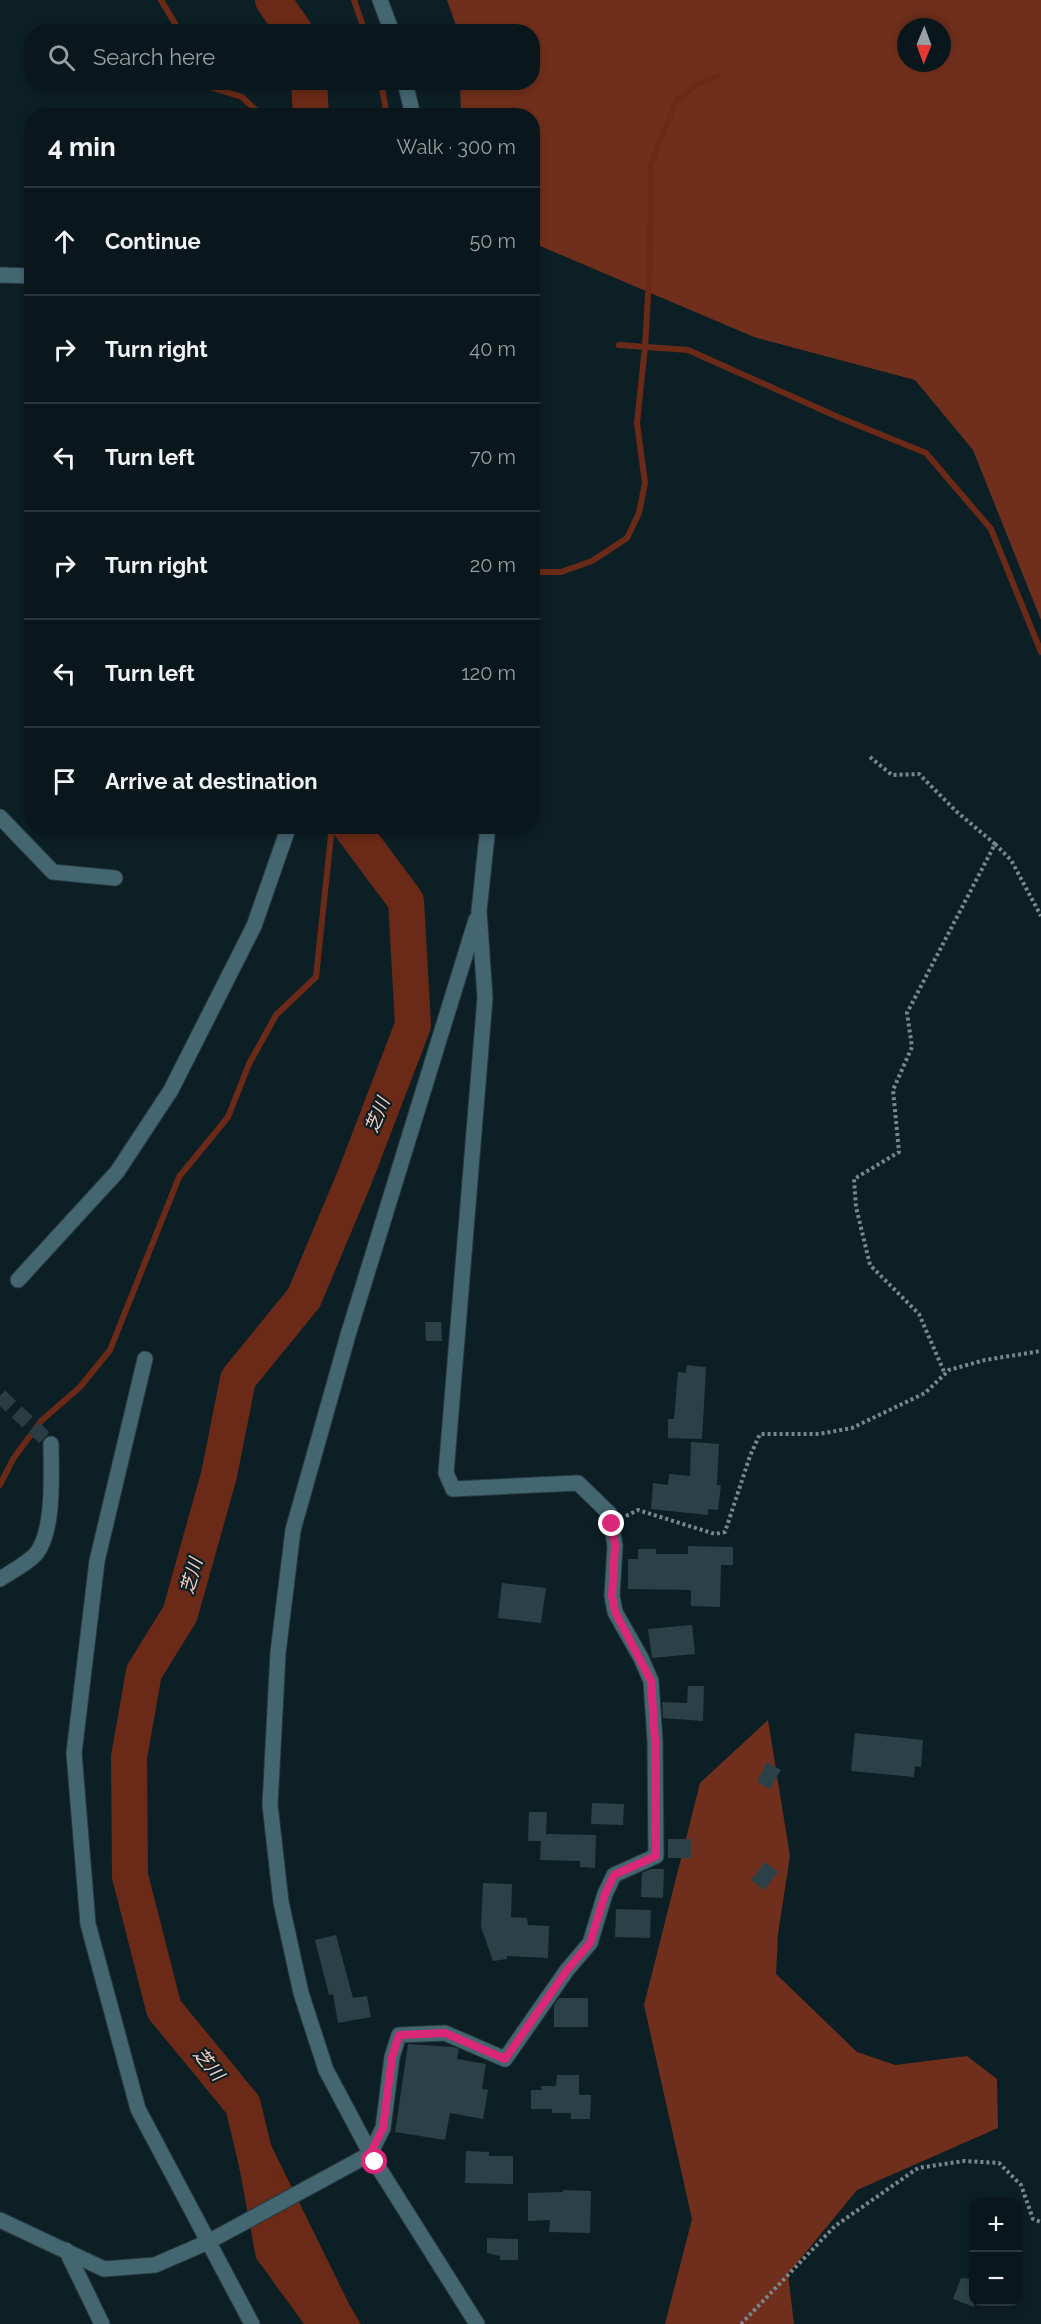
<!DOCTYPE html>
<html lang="en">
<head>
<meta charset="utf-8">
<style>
	body { margin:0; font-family:Raleway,"Noto Sans JP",sans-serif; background:#122025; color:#f1f3f6 }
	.controls { position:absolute; right:18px; bottom:18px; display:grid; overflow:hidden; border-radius:12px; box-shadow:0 3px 9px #0003 }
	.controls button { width:54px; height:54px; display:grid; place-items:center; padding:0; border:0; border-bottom:2px solid #29363b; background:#09171c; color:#f1f3f6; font:30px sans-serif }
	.compass { position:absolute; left:897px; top:18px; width:54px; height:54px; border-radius:50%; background:#09171c; box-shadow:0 3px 9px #0003; rotate:181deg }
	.stop { position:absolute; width:18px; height:18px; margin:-14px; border:4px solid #db2777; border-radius:50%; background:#fff }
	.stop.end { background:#db2777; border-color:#fff; box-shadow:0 2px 6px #0008 }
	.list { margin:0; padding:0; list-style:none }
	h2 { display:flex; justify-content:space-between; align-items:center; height:78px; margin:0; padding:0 24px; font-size:26px }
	h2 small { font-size:20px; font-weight:400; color:#999fa3 }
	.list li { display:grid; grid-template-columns:39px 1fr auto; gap:18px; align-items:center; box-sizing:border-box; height:108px; padding:0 24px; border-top:2px solid #29363b }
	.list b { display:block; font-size:22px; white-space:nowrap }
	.list em { font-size:20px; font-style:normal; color:#999fa3 }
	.icon { flex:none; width:33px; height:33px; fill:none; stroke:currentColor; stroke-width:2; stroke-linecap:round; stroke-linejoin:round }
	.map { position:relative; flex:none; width:1041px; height:2324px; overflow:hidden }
	.search { position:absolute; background:#09171c; box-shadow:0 3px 9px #0003; left:24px; top:24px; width:516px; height:66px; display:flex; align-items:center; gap:15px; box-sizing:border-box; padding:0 21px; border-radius:24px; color:#999fa3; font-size:22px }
	.panel { position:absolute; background:#09171c; box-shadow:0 3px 9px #0003; left:24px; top:108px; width:516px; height:726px; border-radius:24px }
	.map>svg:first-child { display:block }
	.forest { fill:#702f1c; fill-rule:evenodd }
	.water { fill:#6b2a17 }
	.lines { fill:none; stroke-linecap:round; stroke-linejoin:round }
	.stream { stroke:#6b2a17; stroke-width:6 }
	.river { stroke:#6b2a17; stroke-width:36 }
	.building { fill:#2c4147 }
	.minor-tunnel { stroke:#2b3d42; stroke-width:15; stroke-dasharray:15 8; stroke-linecap:butt }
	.minor-casing { stroke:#293b40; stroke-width:17 }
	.path { stroke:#79888d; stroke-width:4; stroke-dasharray:3 3; stroke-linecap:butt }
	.minor { stroke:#436671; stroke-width:15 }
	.route { stroke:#db2777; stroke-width:8 }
	.labels { text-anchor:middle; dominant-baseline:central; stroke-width:4.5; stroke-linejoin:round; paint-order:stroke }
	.water-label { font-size:18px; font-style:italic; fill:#f9cfc2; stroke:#0c1f25 }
</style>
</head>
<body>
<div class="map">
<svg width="1041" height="2324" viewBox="0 0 1041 2324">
	<rect width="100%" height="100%" fill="#0c1f25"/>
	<g class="forest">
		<path d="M447,0H1041V620L973,450L915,380L754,337L533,243L532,116L461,115L460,83L532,82V32L458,31ZM906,27H942V63H906Z"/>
		<polygon points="768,1720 790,1856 778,1934 776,1974 857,2052 895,2065 967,2056 997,2079 998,2128 857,2190 788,2274 794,2324 665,2324 692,2219 644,2005 700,1783"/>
	</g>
	<polygon class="water" points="267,2137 350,2306 361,2324 304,2324 256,2258 236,2149"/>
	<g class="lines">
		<g class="stream">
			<polyline points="161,0 180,32"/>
			<polyline points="354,0 365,32"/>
			<polyline points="210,82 213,88 242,97 262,116"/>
			<polyline points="381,82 387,116"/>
			<polyline points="619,345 688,350 838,417 926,453 991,529 1041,652"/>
			<polyline points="537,572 561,572 592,561 627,538 639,513 645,483 637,423 645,347 650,262 651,164 676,101 698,84 717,76"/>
			<polyline points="0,1485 13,1459 41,1421 80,1387 110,1350 179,1177 228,1117 249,1064 276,1015 316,977 332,826"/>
		</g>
		<g class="river">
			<polyline points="273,0 295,32"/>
			<polyline points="309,82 311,116"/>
			<polyline points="263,2190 243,2105 164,2009 130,1876 129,1757 144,1672 180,1614 219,1475 238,1379 304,1298 354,1179 413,1025 406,901 350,826"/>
		</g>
	</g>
	<g class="building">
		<polygon points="425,1322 441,1322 442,1341 426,1341"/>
		<polygon points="687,1365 706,1367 702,1439 668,1438 668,1419 674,1419 678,1372 686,1373"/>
		<polygon points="691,1442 719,1444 717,1485 721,1485 718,1510 708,1509 708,1515 651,1509 653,1483 668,1485 669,1474 690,1476"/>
		<polygon points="688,1546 733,1547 733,1565 721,1565 720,1607 691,1606 691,1590 628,1589 628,1559 638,1559 638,1549 656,1549 656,1554 688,1554"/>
		<polygon points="502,1583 546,1588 541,1623 498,1618"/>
		<polygon points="692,1625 695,1654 652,1658 648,1629"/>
		<polygon points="688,1686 704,1686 703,1721 663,1718 662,1702 687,1703"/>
		<polygon points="855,1733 923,1740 921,1767 915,1766 914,1777 851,1771"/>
		<polygon points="767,1762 781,1770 770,1789 757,1782"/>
		<polygon points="592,1803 624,1804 623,1825 591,1824"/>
		<polygon points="529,1812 547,1812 546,1834 596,1835 595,1868 580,1867 580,1861 540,1860 541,1841 528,1841"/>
		<rect x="668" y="1839" width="23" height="19"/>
		<polygon points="765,1862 778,1872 764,1890 751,1880"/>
		<polygon points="651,1869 664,1869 663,1898 641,1897 642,1873"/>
		<polygon points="483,1883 512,1884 511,1917 527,1918 528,1925 549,1926 548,1958 507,1956 507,1959 493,1961 481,1927"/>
		<polygon points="616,1909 651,1910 650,1938 615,1937"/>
		<polygon points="336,1935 353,1998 367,1996 371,2017 338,2023 333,1994 329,1995 315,1940"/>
		<polygon points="559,1998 588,1998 588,2027 554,2027 554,2005"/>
		<polygon points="408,2044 453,2047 459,2049 457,2059 486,2064 482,2089 488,2090 483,2119 450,2113 445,2140 395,2132"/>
		<polygon points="557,2075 579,2075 579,2095 591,2095 590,2119 571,2119 571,2113 552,2113 552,2109 531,2109 531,2090 542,2090 541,2086 556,2086"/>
		<polygon points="466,2151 489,2152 489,2156 513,2156 513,2184 465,2183"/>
		<polygon points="563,2190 591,2191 590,2233 549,2232 550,2220 528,2221 528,2193 563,2192"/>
		<polygon points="487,2238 518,2239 518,2260 500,2260 500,2256 487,2253"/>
		<polygon points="961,2278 974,2279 974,2307 953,2299"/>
	</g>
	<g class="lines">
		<polyline class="minor-tunnel" points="0,1396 51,1444"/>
		<g class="minor-casing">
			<g id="minor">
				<polyline points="380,0 392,32"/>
				<polyline points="405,82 413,116"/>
				<polyline points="0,275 32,276"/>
				<polyline points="0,817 53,872 115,878"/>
				<polyline points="476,920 348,1335 293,1530 278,1653 270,1805 281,1902 301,1993 326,2070 375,2162 477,2324"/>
				<polyline points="18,1280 117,1172 171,1090 254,926 289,826"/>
				<polyline points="145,1359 97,1561 74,1753 88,1924 138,2109 252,2324"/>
				<path d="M0,1579C11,1572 26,1564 35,1555C55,1533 51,1472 51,1444"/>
				<polyline points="0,2220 104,2269 155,2265 208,2242 370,2154 383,2128 392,2057 399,2035 445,2033 505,2059 567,1970 590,1943 605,1894 614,1875 656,1856 655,1741 651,1681 641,1658 615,1612 612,1596 615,1546 610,1514 578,1483 453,1489 446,1473 485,998 479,911 488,826"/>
				<polyline points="66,2250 102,2324"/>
			</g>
		</g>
		<g class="path">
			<polyline points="870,757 892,775 919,774 957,812 995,844 907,1013 912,1047 893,1090 899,1152 854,1179 856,1207 870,1265 919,1314 945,1374"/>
			<polyline points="995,844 1011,860 1041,916"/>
			<polyline points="626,1516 638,1510 715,1534 725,1532 750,1456 760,1434 819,1434 852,1428 925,1393 949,1370 985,1360 1041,1351"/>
			<polyline points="741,2324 835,2226 918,2168 964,2161 999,2163 1021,2185 1033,2219 1041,2222"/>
		</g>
		<use href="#minor" class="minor"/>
	</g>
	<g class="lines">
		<polyline class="route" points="375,2162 370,2154 383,2128 392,2057 399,2035 445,2033 505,2059 567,1970 590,1943 605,1894 614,1875 656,1856 655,1741 651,1681 615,1612 612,1596 615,1545 612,1524"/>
	</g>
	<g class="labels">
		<g class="water-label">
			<text transform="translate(377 1115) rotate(-68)">芝川</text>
			<text transform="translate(191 1576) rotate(-74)">芝川</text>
			<text transform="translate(209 2064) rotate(51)">芝川</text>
		</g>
	</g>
</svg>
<div class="controls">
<button>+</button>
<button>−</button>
</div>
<svg class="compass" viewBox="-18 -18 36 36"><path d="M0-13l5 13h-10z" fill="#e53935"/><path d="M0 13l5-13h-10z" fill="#999fa3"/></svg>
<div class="stop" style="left:375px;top:2162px"></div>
<div class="stop end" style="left:612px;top:1524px"></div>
<div class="search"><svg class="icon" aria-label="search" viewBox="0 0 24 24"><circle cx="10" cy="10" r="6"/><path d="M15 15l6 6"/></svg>Search here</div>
<section class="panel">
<h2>4 min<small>Walk · 300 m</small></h2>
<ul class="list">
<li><svg class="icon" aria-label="ahead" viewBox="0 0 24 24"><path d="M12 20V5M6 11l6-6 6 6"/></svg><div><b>Continue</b></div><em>50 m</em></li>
<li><svg class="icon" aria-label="right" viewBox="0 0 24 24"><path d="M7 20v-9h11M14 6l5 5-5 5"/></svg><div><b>Turn right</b></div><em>40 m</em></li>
<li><svg class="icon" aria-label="left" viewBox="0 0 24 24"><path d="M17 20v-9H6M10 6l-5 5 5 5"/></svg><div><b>Turn left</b></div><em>70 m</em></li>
<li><svg class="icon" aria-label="right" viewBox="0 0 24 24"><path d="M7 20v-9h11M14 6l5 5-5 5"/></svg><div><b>Turn right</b></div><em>20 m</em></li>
<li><svg class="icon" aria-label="left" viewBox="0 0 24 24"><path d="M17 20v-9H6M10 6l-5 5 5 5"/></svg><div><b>Turn left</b></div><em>120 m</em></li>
<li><svg class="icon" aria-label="arrive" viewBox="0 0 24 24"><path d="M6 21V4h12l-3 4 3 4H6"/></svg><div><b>Arrive at destination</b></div></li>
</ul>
</section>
</div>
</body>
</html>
